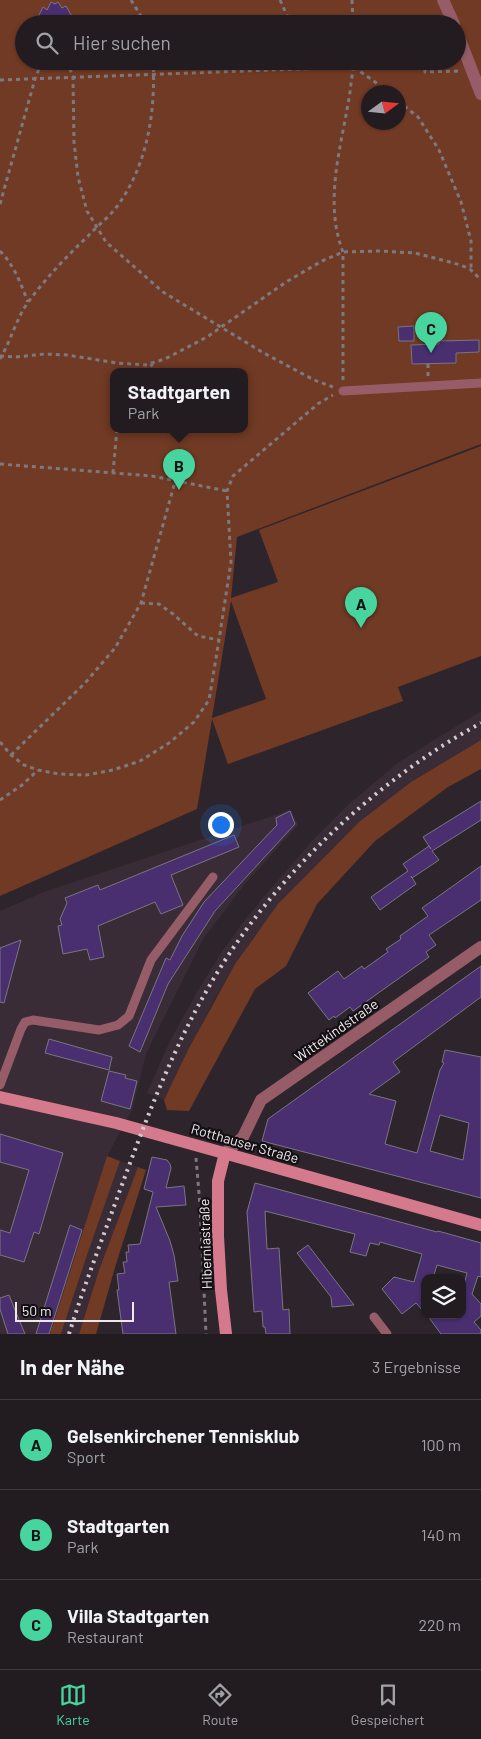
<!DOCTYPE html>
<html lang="de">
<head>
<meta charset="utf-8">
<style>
	body { margin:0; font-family:Barlow,sans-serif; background:#2e292e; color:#f1f3f6 }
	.controls { position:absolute; right:15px; bottom:15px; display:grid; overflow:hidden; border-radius:10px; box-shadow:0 1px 4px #0004 }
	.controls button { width:45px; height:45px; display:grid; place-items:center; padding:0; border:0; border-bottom:1px solid #3f3a3f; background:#221c21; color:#f1f3f6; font:25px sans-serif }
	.compass { position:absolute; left:361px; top:85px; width:45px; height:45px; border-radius:50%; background:#221c21; box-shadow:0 1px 4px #0004; rotate:75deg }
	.scale { position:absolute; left:15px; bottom:12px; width:119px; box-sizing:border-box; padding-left:5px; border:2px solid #eee8ec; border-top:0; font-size:14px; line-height:18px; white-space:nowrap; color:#eee8ec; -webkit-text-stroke:4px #130f13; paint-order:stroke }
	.you { position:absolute; left:220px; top:824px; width:18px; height:18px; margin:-12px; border:4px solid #fff; border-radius:50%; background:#1a73e8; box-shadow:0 0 0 8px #1a73e833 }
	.badge { display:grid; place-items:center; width:32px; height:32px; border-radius:50%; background:#47d49e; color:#111; font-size:16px; font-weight:700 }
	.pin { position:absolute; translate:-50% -41px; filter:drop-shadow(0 1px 2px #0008) }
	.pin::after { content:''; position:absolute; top:26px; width:18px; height:15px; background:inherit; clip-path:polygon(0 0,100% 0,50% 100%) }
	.popup { position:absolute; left:110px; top:368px; width:138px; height:65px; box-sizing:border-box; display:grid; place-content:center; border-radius:10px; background:#221c21; filter:drop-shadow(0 1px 4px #0005); font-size:16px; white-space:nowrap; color:#a2a1a5 }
	.popup b { font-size:19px; color:#f1f3f6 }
	.popup::after { content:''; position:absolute; left:50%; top:100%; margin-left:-10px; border:10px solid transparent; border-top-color:#221c21 }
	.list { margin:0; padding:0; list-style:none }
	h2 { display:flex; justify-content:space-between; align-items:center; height:65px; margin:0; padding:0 20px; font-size:21px }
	h2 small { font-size:16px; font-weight:400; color:#a2a1a5 }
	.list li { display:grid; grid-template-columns:32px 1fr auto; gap:15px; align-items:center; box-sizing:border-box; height:90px; padding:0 20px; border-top:1px solid #3f3a3f }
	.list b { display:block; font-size:19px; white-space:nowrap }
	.list p { margin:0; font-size:16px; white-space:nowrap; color:#a2a1a5 }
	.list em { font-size:16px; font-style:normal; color:#a2a1a5 }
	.icon { flex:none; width:28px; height:28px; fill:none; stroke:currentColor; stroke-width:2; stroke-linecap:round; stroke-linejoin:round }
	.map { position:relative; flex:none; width:481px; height:1334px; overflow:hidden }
	.search { position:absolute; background:#221c21; box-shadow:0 1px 4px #0004; left:15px; right:15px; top:15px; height:55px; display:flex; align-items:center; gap:12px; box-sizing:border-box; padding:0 18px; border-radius:28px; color:#a2a1a5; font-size:19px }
	.sheet { height:335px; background:#221c21 }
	nav { display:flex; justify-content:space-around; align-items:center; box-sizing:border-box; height:70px; border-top:1px solid #3f3a3f; background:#221c21; font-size:14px; color:#a2a1a5 }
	nav a { display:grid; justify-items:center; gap:2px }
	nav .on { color:#47d49e }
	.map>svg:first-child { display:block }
	.built { fill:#3a2c37 }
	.green { fill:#713a24; fill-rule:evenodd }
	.building { fill:#492f70; stroke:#797581; fill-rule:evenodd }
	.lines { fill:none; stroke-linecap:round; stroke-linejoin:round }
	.path { stroke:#7f787d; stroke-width:3; stroke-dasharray:4 4; stroke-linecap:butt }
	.service { stroke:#965d68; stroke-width:9 }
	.minor { stroke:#965d68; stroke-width:12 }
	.secondary { stroke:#d5798c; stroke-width:12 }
	.rail { stroke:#d1cacf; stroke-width:4; stroke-dasharray:2.5 5; stroke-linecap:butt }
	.labels { text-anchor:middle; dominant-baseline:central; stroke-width:4.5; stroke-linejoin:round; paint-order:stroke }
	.street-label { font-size:14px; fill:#eee8ec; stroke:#130f13 }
</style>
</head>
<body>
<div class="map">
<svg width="481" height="1334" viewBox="0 0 481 1334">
	<rect width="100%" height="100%" fill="#2e252c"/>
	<g class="built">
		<polygon points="481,711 481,740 411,782 359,822 326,855 258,931 235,964 213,1002 164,1100 147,1093 170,1041 197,992 221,953 245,920 267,893 314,839 349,804 399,762"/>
		<polygon points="291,810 298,825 245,884 203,939 146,1054 132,1110 107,1156 50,1334 0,1334 0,911 44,892"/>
		<polygon points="120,1161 138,1167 99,1270 79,1334 61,1334 86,1258"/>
	</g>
	<g class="green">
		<path d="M0,0H481V444L237,537L231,598L278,582L259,530L481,446V656L398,687L403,701L228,764L212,719L197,809L0,896ZM24,24H457V61H24ZM368,92H398V122H368ZM114,371H244V429H114ZM231,601L266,699L212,718Z"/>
		<polygon points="481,740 481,769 448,787 375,841 317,904 286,966 255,989 189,1111 167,1110 164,1100 188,1050 235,964 278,904 359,822 411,782"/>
		<polygon points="107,1156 120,1161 86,1258 61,1334 50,1334"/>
		<polygon points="138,1167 146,1170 116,1264 96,1334 79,1334 99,1270"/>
	</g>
	<g class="building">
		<polygon points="51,2 55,4 58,2 62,8 66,6 75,22 35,23 43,7 47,10"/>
		<polygon points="414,326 414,341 399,341 398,327"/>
		<polygon points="479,340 479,352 456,353 456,363 412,364 411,345 439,344 439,341"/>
		<polygon points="481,801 481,820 432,851 439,860 412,878 411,876 416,884 380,910 371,897 408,871 403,864 429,846 431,849 423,837"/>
		<polygon points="290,811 295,824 215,911 168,984 140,1052 129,1046 166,958 170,960 182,936 204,902 277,825 276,818"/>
		<polygon points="234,835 239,847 171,875 183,905 161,914 155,902 98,926 104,957 90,960 87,949 63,954 58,926 62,925 60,919 67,903 65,898 98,885 100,890"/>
		<polygon points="481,866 481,900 429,935 436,945 426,952 429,957 353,1011 350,1007 335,1018 334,1016 329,1020 308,993 338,971 344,979 362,966 364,969 388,952 386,949 401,939 400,936 428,916 422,908"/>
		<polygon points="21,940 4,1003 0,1002 0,948"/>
		<path d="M481,966V997L393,1062L400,1072L369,1094L396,1101L385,1144L417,1153L440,1070L444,1063L442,1062L445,1050L481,1057V1198L262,1141L268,1119ZM440,1115L469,1123L463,1160L430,1151Z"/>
		<polygon points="49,1039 112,1057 109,1070 45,1053"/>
		<polygon points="109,1071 126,1075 125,1078 137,1081 130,1109 101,1101"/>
		<polygon points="0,1134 63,1153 39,1234 34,1232 24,1262 0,1255 0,1230 10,1233 29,1170 0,1162"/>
		<polygon points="152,1157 167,1160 170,1164 171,1168 166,1188 184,1186 186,1205 156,1207 170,1241 174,1255 178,1281 169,1282 176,1334 123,1334 117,1290 119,1290 117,1274 125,1273 123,1262 127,1262 126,1252 129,1252 128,1245 140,1244 153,1192 144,1189"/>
		<polygon points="255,1183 437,1232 438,1231 481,1243 481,1277 478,1276 472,1294 481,1304 481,1316 474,1322 481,1330 481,1334 441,1334 427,1315 462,1315 462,1283 464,1285 467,1273 437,1265 433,1278 425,1278 425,1313 416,1303 402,1314 382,1289 394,1277 414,1282 422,1254 380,1242 379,1245 370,1243 366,1256 350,1252 355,1234 265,1211 267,1249 279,1248 283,1310 289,1309 290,1334 266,1334 265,1327 263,1327 262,1311 254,1312 247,1212"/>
		<polygon points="70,1225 82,1230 49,1334 36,1334"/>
		<polygon points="308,1245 354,1305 332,1307 331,1297 297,1253"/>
		<polygon points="9,1295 15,1310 25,1334 8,1334 0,1309 0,1298"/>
	</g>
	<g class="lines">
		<g class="path">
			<polyline points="131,0 146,24"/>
			<polyline points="280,0 291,24"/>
			<polyline points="352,0 353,24"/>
			<polyline points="67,61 73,77 74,142 78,177 87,211 106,242 163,292 262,352 314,380 333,387"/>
			<polyline points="307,61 310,68"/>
			<polyline points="424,61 425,72 459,71"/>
			<polyline points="354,67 389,92"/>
			<polyline points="0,80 353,67 424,62"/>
			<polyline points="398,101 418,117 439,150 461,202 471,241 471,269"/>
			<polyline points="0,204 35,79 42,61"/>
			<path d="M0,251C14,265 21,284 28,302"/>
			<polyline points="0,356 16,357 45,354 67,355 117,363 145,365 165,359 207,337 286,282 322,261 343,252 378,251 415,253 461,265 471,270 481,280"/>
			<path d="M0,359C11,341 16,318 29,301C46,278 67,256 88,236C96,227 107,219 115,209C147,168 156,112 153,61"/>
			<polyline points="428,364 428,376"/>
			<polyline points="144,371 153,364"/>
			<path d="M343,380V252C323,200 342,145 350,92C351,82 353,72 354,61"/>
			<polyline points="0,464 152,476 227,491"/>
			<polyline points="113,473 117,429"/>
			<polyline points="141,603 159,604 173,614 198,636 219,640"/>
			<polyline points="0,742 11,755 24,765 38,770 59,774 86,775 113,770 140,761 169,743 194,722 209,700 219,640 231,562 227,491 233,476 319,403 333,395"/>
			<polyline points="11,755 85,683 115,648 141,603 175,482"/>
			<polyline points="0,800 22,785 38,770"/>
			<polyline points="196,1158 200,1205 206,1334"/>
		</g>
		<g class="service">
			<polyline points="343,391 481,383"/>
			<polyline points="0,1085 21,1029 25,1022 33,1020 99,1030 118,1025 129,1016 151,960 213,877"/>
			<polyline points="374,1317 387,1334"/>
		</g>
		<g class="minor">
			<polyline points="443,0 454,24"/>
			<polyline points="457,32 481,94"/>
			<polyline points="225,1153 243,1137 261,1100 481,947"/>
		</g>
		<g class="secondary">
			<polyline points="0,1097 116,1123 195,1145 481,1225"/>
			<polyline points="225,1153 218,1181 218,1236 221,1290 226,1334"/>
		</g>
		<path class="rail" d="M69,1334C83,1289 100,1245 116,1201C144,1125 172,1048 214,978C275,876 376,780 481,723"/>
	</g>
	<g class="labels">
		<g class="street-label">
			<text transform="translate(336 1030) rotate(-35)">Wittekindstraße</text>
			<text transform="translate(245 1143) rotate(16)">Rotthauser Straße</text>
			<text transform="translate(205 1244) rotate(-92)">Hiberniastraße</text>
		</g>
	</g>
</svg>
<div class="controls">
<button><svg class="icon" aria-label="layers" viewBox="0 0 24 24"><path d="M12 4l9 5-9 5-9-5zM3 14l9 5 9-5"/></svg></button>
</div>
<svg class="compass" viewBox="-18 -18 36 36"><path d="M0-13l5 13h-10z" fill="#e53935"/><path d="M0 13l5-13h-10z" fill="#a2a1a5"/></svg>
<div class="scale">50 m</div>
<div class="you"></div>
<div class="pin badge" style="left:361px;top:628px">A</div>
<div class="pin badge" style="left:179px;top:490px">B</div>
<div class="popup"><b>Stadtgarten</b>Park</div>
<div class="pin badge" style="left:431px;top:353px">C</div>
<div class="search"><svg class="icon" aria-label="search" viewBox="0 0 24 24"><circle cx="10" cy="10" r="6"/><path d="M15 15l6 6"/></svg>Hier suchen</div>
</div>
<section class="sheet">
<h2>In der Nähe<small>3 Ergebnisse</small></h2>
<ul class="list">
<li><span class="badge">A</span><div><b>Gelsenkirchener Tennisklub</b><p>Sport</p></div><em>100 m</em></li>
<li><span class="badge">B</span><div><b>Stadtgarten</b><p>Park</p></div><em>140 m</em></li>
<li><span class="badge">C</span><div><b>Villa Stadtgarten</b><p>Restaurant</p></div><em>220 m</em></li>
</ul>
</section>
<nav>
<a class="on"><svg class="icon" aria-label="map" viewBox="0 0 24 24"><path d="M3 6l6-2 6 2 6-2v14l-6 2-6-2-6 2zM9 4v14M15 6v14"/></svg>Karte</a>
<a><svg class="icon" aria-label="directions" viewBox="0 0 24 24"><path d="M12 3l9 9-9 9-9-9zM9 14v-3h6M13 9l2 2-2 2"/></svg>Route</a>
<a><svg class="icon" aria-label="saved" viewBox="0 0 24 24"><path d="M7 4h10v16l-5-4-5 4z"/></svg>Gespeichert</a>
</nav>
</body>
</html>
